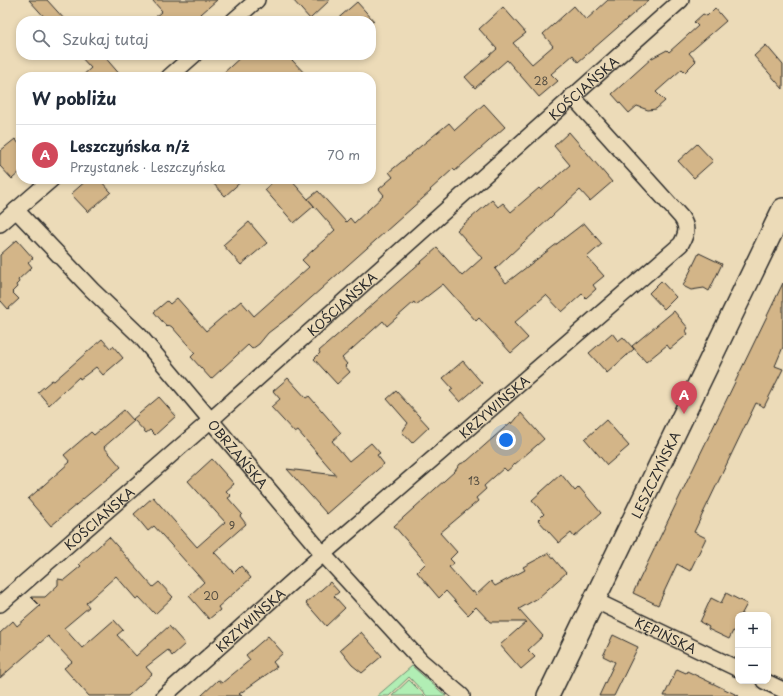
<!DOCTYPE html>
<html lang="pl">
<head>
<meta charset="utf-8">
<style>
	body { margin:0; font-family:"Playpen Sans",sans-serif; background:#f2f2f3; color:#1f2937 }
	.controls { position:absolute; right:12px; bottom:12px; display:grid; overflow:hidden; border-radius:8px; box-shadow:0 2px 6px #0003 }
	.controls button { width:36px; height:36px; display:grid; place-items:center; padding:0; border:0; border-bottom:1px solid #e0e1e3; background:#fff; color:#1f2937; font:20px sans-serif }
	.you { position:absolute; left:506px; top:440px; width:14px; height:14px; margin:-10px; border:3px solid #fff; border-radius:50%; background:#1a73e8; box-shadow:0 0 0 6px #1a73e833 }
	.badge { display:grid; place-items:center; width:26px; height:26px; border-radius:50%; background:#d1495b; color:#fff; font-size:13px; font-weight:700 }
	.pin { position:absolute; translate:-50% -33px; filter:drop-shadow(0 1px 2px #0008) }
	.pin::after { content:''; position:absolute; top:21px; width:14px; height:12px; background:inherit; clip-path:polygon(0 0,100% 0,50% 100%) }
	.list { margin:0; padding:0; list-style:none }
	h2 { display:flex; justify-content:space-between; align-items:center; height:52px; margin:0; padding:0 16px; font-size:17px }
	h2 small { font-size:13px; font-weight:400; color:#747a83 }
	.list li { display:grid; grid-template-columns:26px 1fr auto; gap:12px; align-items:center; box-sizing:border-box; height:60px; padding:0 16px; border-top:1px solid #e0e1e3 }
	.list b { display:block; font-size:15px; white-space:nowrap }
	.list p { margin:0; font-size:13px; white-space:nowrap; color:#747a83 }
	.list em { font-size:13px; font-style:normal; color:#747a83 }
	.icon { flex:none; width:22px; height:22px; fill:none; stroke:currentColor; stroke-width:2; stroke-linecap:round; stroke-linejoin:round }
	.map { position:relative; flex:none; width:783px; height:696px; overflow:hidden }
	.search { position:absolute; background:#fff; box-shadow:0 2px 6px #0003; left:16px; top:16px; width:360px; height:44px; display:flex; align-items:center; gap:10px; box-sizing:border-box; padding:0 14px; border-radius:16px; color:#747a83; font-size:15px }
	.panel { position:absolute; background:#fff; box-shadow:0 2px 6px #0003; left:16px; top:72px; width:360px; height:112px; border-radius:16px }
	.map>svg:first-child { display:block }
	.green { fill:#b1eeb4; stroke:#6e8c70 }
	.building { fill:#d3b588; stroke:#2b2b2b }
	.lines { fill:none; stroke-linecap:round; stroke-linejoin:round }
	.street-casing { stroke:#2b2b2b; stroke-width:18 }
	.secondary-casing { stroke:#2b2b2b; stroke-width:24 }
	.street { stroke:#ecdbb8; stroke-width:15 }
	.secondary { stroke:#ecdbb8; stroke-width:21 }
	.labels { text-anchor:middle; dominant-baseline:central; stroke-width:3.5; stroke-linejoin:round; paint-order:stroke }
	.number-label { font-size:11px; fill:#554e42 }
	.street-label { font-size:13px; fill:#2b2b2b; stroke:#ecdbb8 }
</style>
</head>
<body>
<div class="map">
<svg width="783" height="696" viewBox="0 0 783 696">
	<rect width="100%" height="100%" fill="#ecdbb8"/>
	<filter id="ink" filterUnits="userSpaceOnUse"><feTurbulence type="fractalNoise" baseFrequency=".025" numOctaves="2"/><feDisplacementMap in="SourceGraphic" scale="8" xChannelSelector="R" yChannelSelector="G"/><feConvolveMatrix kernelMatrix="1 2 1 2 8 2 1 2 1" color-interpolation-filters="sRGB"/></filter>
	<g filter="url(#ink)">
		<g class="green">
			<polygon points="412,666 446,696 427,696 409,677 389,696 377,696"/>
			<polygon points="409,680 425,696 392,696"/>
		</g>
		<g class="building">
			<polygon points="29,0 47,0 66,21 48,21"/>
			<polygon points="152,0 217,0 193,21 151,21 162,11"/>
			<polygon points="293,0 330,0 310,19"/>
			<polygon points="608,0 649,0 578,62 573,55 551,74 558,81 539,97 507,60 475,88 465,77 497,49 479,29 503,7 526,33 513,43 532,64 553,46 543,34 574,6 586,20"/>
			<polygon points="357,2 374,21 335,21"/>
			<polygon points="715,8 726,21 689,53 696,61 685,72 682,69 656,92 665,101 656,109 648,110 637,106 629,113 612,94 652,58 667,50 669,52 698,26 694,22 703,14 707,16"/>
			<polygon points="766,45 783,65 783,89 754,56"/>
			<polygon points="79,55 103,55 122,77 81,77 91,68"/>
			<polygon points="243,55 285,55 288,59 292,60 308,77 219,77"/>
			<polygon points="484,104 505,127 455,171 453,169 430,190 431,191 293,314 268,333 259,344 252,349 248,345 211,379 191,357 195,353 172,327 169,325 167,327 154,312 167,301 170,304 177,298 206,331 241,301 254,316 309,267 302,260 335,230 308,199 318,191 346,222 350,218 354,223 384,195 379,189 393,177 389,172 449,123 455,130"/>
			<polygon points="569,132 612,182 590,201 580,190 495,269 506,283 584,223 602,244 587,257 604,276 593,285 596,289 586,298 582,294 562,312 546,295 514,323 528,338 511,353 479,318 476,321 443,284 416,305 414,302 387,326 383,321 342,358 347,364 345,366 350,372 337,384 314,359 320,353 319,351 437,248 462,276 482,258 457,230 492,200 498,207 503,203 511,212 539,188 541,190 570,165 554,146"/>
			<polygon points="15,139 21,146 21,171 12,179 0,166 0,151"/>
			<polygon points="697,144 713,161 694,178 678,161"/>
			<polygon points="88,179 99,179 111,192 88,212 71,194"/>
			<polygon points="209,179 244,179 225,196"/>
			<polygon points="275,179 290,179 314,206 294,223 265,190"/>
			<polygon points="249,222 267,243 241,265 223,245"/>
			<polygon points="17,240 33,258 28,262 32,267 18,280 19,282 16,285 17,287 12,292 19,299 8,309 1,301 0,302 0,255"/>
			<polygon points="699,253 722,264 709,291 704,288 691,290 683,286"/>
			<polygon points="661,281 676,297 664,309 649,293"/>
			<polygon points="783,283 783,347 775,366 783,369 764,407 756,403 694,532 706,538 690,571 677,564 658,605 633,593"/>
			<polygon points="674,311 688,328 686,331 688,334 670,349 667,345 646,362 632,346"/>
			<polygon points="612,333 618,341 623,337 634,349 607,373 589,353"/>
			<polygon points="102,339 111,349 113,346 123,358 103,375 96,367 87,374 80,379 79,377 49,405 38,392 52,380 54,381"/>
			<polygon points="463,361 482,383 460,402 450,391 453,389 443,378"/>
			<polygon points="288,378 306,398 309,396 341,433 332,441 349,461 371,443 380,453 377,455 384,464 327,514 287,469 336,475 298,431 295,433 271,407 280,399 273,391"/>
			<polygon points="396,391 429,427 412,443 402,432 408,423 387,399"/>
			<polygon points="159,397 176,416 155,435 150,430 146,433 133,419"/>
			<polygon points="124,410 134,421 104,447 121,467 51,526 28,499 70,462 64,455 91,432 94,435"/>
			<polygon points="521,413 544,439 507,471 504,468 484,486 486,489 476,498 478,501 440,533 457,552 450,559 454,563 449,567 472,593 473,591 476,595 491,581 495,586 525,570 523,567 549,553 566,573 538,598 519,609 543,636 528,650 535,657 521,669 500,645 526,622 490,622 476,607 468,615 446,591 439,598 417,572 426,563 394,526 455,471 460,464 467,461 511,422 512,424"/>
			<polygon points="606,420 629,446 607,465 585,439"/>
			<polygon points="212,459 234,484 226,491 231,496 228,498 242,514 240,516 246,524 214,552 234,573 241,566 251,578 218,607 220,610 209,619 189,596 204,582 154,526 148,531 134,514 153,497 197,547 225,522 188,481"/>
			<polygon points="561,474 575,491 579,487 601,513 574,537 571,533 559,543 538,520 544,514 532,500"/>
			<polygon points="109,537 153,587 159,582 173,597 155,614 139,597 136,599 116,576 86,603 89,607 64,628 82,648 114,620 123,630 117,635 136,656 169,626 185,644 172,656 168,650 146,667 152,674 128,696 89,696 64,668 72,662 48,636 0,678 0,633 13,621 17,626 40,606 31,597 45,597 58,585 58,579 64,580 81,566 79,564"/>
			<polygon points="330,582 339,592 334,596 345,608 326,626 306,603"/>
			<polygon points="726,593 747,604 741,615 738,615 738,633 733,631 729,639 708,629 709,627 700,622 711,598 721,603"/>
			<polygon points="361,632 382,656 362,673 352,665 340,650"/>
			<polygon points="613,635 638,647 614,696 599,696 615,662 603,656"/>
			<polygon points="268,636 283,653 273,662 277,667 239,694 242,696 201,696 218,680 222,683 250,660 246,655"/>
			<polygon points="677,669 686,673 687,671 739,696 664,696"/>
		</g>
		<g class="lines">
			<g class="street-casing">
				<g id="street">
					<polyline points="233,21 257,0"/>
					<polyline points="169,77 194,55"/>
					<path id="s1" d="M16,210L92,290L140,336L323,554L421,661L462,696"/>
					<polyline points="0,224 52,179"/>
					<path id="s2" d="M594,600L738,669"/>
					<path id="s3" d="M0,604L203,427L681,0"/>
					<polyline points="764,681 783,690"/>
					<path id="s4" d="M164,696L323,554L681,244C687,233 688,227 681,217L572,96"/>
				</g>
			</g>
			<g class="secondary-casing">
				<g id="secondary">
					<path id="s5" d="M548,696L783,209"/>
				</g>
			</g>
			<use href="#street" class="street"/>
			<use href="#secondary" class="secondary"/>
		</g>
	</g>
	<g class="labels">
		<g class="number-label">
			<text x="541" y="80">28</text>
			<text x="474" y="480">13</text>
			<text x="232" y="525">9</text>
			<text x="211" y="595">20</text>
		</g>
		<g class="street-label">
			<text stroke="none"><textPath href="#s3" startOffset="779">KOŚCIAŃSKA</textPath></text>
			<text stroke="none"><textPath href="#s3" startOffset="455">KOŚCIAŃSKA</textPath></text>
			<text stroke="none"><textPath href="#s4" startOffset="439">KRZYWIŃSKA</textPath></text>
			<text stroke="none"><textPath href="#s1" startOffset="330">OBRZAŃSKA</textPath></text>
			<text stroke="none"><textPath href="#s5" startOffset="246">LESZCZYŃSKA</textPath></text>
			<text stroke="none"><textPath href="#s3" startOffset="131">KOŚCIAŃSKA</textPath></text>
			<text stroke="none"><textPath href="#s4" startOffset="115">KRZYWIŃSKA</textPath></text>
			<text stroke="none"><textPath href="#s2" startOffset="80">KĘPIŃSKA</textPath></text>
		</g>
	</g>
</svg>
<div class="controls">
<button>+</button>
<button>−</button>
</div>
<div class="you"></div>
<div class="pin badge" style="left:684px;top:414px">A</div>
<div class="search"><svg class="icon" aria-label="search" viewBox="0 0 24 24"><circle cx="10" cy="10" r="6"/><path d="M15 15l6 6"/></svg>Szukaj tutaj</div>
<section class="panel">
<h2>W pobliżu<small></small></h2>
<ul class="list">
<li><span class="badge">A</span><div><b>Leszczyńska n/ż</b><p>Przystanek · Leszczyńska</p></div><em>70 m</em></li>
</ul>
</section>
</div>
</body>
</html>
